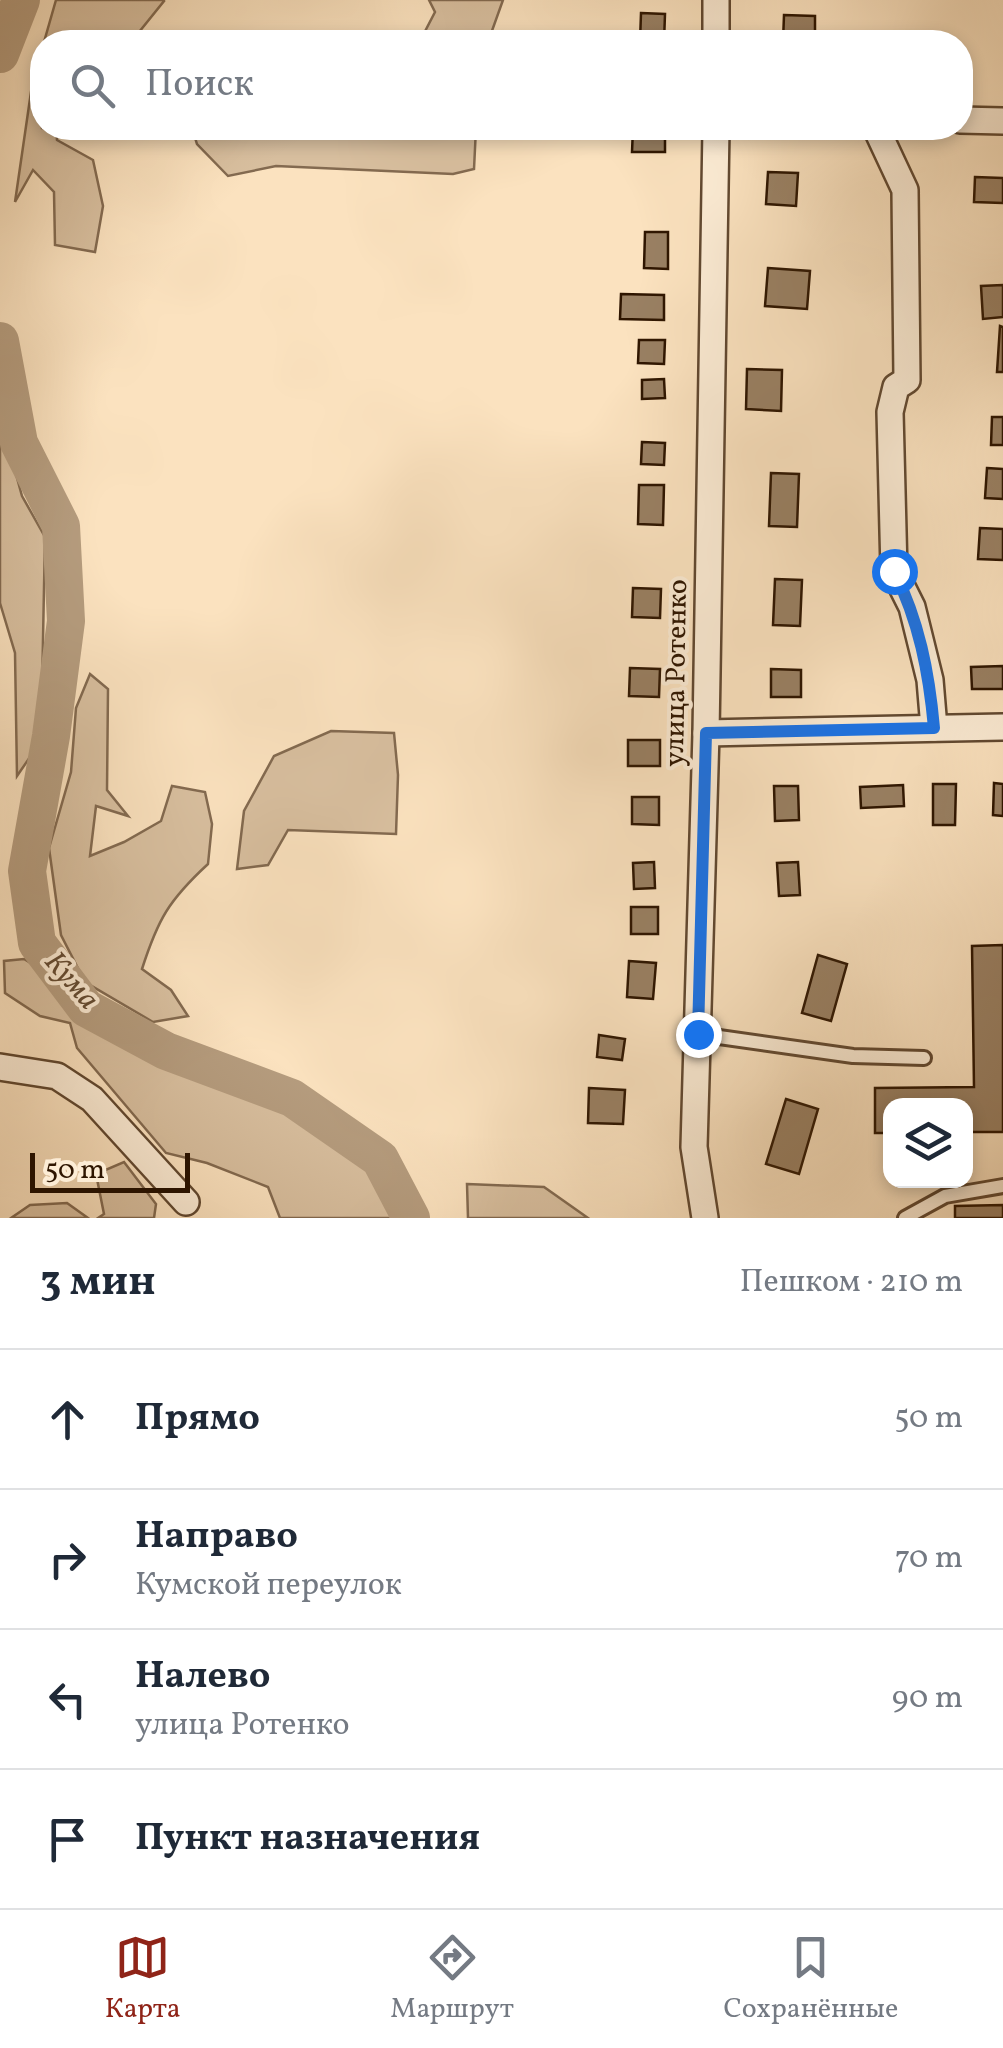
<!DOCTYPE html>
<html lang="ru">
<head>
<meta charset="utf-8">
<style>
	body { margin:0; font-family:Vollkorn,serif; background:#f2f2f3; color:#1f2937 }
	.controls { position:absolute; right:30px; bottom:30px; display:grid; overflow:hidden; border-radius:20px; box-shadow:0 5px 15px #0003 }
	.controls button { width:90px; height:90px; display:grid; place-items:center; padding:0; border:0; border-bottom:2px solid #e0e1e3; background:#fff; color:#1f2937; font:50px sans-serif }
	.scale { position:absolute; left:30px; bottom:25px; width:160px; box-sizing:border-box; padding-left:10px; border:5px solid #2e1500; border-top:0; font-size:28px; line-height:35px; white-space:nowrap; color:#2e1500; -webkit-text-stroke:8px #fcecd5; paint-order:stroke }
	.stop { position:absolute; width:30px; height:30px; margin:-22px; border:8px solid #1a73e8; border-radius:50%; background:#fff }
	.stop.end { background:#1a73e8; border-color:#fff; box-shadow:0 2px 10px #0008 }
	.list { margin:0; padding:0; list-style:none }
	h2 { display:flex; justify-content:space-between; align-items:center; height:130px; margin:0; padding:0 40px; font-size:42px }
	h2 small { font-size:32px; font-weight:400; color:#747a83 }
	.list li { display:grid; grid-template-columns:65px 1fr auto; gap:30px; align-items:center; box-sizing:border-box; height:140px; padding:0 40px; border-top:2px solid #e0e1e3 }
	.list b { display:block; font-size:38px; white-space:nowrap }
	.list p { margin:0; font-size:32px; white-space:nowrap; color:#747a83 }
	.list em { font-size:32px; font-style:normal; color:#747a83 }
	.icon { flex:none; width:55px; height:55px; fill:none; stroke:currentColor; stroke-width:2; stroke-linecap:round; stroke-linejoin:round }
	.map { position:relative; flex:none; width:1003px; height:1218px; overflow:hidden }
	.search { position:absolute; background:#fff; box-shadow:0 5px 15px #0003; left:30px; right:30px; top:30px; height:110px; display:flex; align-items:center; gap:25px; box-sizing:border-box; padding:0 35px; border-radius:40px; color:#747a83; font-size:38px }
	.sheet { height:690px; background:#fff }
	nav { display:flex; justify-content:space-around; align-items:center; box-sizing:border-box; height:140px; border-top:2px solid #e0e1e3; background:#fff; font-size:28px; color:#747a83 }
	nav a { display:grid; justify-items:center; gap:5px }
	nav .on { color:#8f2418 }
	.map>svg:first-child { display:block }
	.green { fill:#d8bf9f; stroke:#836a50; stroke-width:2.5 }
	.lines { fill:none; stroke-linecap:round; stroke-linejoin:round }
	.river { stroke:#b59c7e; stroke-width:38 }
	.building { fill:#998063; stroke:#2e1500; stroke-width:2.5 }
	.lane-casing { stroke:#614830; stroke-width:18 }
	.street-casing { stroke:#614830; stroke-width:30 }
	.lane { stroke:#fcecd5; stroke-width:12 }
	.street { stroke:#fcecd5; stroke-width:25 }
	.route { stroke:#1a73e8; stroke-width:12 }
	.labels { text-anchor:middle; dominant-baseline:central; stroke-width:8; stroke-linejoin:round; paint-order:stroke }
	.street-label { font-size:28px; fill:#2e1500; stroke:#fcecd5 }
	.water-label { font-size:30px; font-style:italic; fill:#644b32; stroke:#fcecd5 }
</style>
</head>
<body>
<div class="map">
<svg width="1003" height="1218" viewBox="0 0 1003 1218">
	<rect width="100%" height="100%" fill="#fbe2bf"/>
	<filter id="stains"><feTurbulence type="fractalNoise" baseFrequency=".002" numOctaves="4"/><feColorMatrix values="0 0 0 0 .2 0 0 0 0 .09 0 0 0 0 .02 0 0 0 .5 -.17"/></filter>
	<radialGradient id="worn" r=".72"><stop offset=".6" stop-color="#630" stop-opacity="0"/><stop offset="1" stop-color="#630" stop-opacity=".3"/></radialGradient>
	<g class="green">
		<polygon points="56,0 163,0 164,1 131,42 44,42"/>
		<polygon points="429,0 503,0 488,42 416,42 420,41 435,12"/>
		<polygon points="42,48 42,128 56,128 57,140 93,160 103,206 95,252 55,245 54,192 33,170 15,202 32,85"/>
		<polygon points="192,128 476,128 474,169 453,174 276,166 228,176 197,144"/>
		<polygon points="0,416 22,496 45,537 41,741 17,776 15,653 0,603"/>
		<path d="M90,674L108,689L107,790L128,816L96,806L90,856L124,842L161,821L172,786L205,792L212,824L208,864C169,900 158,919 142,969L171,990L188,1016L153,1022L85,982L61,935L49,848L71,772L76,708Z"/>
		<polygon points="331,731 394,733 398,775 396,834 288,830 268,865 237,869 244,811 274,756"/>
		<polygon points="24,959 47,973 83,1017 136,1047 285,1103 370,1161 387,1199 392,1218 280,1218 268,1187 207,1163 166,1153 77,1048 70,1023 40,1016 5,993 4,961"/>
		<polygon points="124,1162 156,1204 154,1218 98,1218 104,1214 96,1174"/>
		<polygon points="467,1184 544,1187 588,1218 468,1218"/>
		<polygon points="67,1203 88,1218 11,1218 30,1205"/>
	</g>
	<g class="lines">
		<g class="river">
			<polyline points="0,54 21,0"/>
			<polyline points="0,341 19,443 61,526 66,621 51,736 27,871 37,943 86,1008 166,1051 292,1098 380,1159 411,1218"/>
		</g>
	</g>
	<g class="building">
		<polygon points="641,13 665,14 664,42 640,42"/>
		<polygon points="784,15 815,16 815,42 783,42"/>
		<polygon points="633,128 665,128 665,152 632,152"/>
		<polygon points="768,172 798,173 796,206 766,204"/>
		<polygon points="975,177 1003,178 1003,203 974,202"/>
		<polygon points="645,232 668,232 668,269 644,268"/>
		<polygon points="768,268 810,271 807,309 765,306"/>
		<polygon points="1003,285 1003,317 983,319 981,286"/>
		<polygon points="621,294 664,295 664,320 620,319"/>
		<polygon points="1000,326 1003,327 1003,372 997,372"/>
		<polygon points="639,340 665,340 664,364 638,363"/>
		<polygon points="747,369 782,370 781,411 746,409"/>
		<polygon points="664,379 665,398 642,399 642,380"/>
		<polygon points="992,417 1003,417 1003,445 991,445"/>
		<polygon points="642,442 665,443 664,465 641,464"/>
		<polygon points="987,468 1003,469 1003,499 985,498"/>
		<polygon points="771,473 799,474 797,527 769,526"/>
		<polygon points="639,485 664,485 663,525 638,524"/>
		<polygon points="980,528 1003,529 1003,560 978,559"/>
		<polygon points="775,579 802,580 800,626 773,625"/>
		<polygon points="633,588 661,589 660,618 632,617"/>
		<polygon points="1003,666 1003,689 972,689 971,667"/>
		<polygon points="630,668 660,669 659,697 629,696"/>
		<polygon points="771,669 801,670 801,697 771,697"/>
		<rect x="628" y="740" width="32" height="26"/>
		<polygon points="994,783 1003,784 1003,816 993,815"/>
		<polygon points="933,784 956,784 955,825 933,825"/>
		<polygon points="903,785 904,806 861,808 860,787"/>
		<polygon points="774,786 798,786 799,820 775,821"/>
		<polygon points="632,797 659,797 659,825 632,824"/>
		<polygon points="654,862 655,888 634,889 633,863"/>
		<polygon points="798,862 800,895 779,896 777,863"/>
		<rect x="631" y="907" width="27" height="27"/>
		<polygon points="1003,945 1003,1132 966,1132 966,1106 890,1106 890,1133 875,1133 875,1088 974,1087 972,946"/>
		<polygon points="818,955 847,964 831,1021 802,1013"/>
		<polygon points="629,961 656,963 653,999 627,997"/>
		<polygon points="599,1035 625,1039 622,1060 597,1057"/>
		<polygon points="589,1088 625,1090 623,1124 588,1123"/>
		<polygon points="786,1099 818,1109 799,1174 766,1164"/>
		<polygon points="1003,1205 1003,1218 955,1218 955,1206"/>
	</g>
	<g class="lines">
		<g class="lane-casing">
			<g id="lane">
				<polyline points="698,1034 853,1056 924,1058"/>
				<polyline points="905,1218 945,1196 1003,1186"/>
			</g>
		</g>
		<g class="street-casing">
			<g id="street">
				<polyline points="716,42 716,0"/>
				<polyline points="960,120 1003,121"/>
				<polyline points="876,128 905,190 907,380 896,387 890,412 894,571 912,607 930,680 934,728"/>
				<polyline points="706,733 1003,727"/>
				<polyline points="0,1067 57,1076 92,1099 186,1202"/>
				<polyline points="705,1218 694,1147 706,733 716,128"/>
			</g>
		</g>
		<use href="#lane" class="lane"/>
		<use href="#street" class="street"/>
	</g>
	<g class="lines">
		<path class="route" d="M698,1034L706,733L934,728C929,672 919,621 894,571"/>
	</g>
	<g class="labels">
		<g class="street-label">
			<text transform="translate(677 673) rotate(-89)">улица Ротенко</text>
		</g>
		<g class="water-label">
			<text transform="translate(71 981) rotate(49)">Кума</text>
		</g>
	</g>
	<rect width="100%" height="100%" filter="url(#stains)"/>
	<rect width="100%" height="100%" fill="url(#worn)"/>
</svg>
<div class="controls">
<button><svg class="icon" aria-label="layers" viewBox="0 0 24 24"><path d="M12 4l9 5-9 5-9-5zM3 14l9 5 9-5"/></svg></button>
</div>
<div class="scale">50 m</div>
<div class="stop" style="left:894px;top:571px"></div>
<div class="stop end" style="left:698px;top:1034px"></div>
<div class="search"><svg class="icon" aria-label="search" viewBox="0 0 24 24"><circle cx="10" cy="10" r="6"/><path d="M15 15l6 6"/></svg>Поиск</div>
</div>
<section class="sheet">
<h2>3 мин<small>Пешком · 210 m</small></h2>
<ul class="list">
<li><svg class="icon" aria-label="ahead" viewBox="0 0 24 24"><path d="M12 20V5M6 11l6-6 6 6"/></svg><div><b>Прямо</b></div><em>50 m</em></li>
<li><svg class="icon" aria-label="right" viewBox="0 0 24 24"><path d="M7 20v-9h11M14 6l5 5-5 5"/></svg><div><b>Направо</b><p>Кумской переулок</p></div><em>70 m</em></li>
<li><svg class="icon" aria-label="left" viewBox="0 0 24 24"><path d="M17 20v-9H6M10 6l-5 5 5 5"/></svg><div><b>Налево</b><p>улица Ротенко</p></div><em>90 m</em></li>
<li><svg class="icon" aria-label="arrive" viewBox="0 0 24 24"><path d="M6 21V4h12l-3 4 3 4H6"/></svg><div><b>Пункт назначения</b></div></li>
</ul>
</section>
<nav>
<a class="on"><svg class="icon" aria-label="map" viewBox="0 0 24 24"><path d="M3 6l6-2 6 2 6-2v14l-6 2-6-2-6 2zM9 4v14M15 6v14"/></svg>Карта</a>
<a><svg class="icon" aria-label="directions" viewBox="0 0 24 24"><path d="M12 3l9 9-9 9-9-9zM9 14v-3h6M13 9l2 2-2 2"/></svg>Маршрут</a>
<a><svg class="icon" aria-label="saved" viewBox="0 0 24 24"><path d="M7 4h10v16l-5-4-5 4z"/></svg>Сохранённые</a>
</nav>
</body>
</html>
